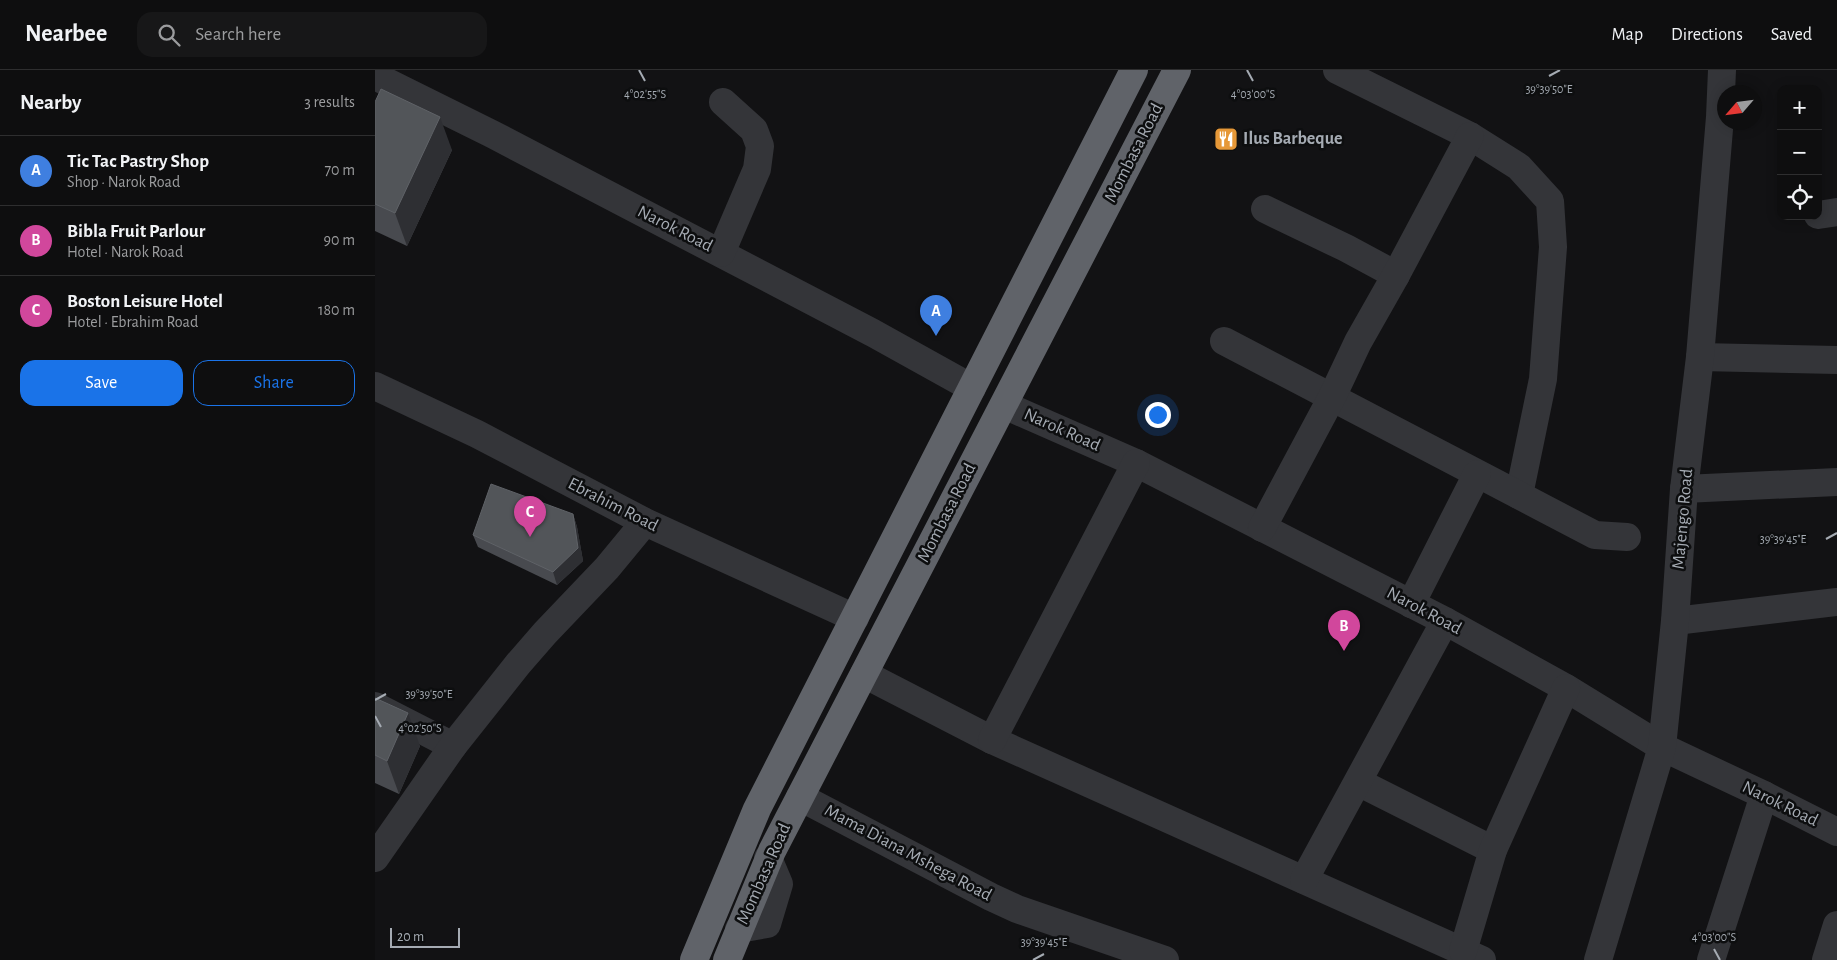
<!DOCTYPE html>
<html lang="en">
<head>
<meta charset="utf-8">
<style>
	body { margin:0; font-family:"Alegreya Sans",sans-serif; background:#171718; color:#f1f3f6 }
	.controls { position:absolute; right:15px; top:15px; display:grid; overflow:hidden; border-radius:10px; box-shadow:0 2px 12px #0003 }
	.controls button { width:45px; height:45px; display:grid; place-items:center; padding:0; border:0; border-bottom:1px solid #2e2e2f; background:#0e0e0f; color:#f1f3f6; font:25px sans-serif }
	.compass { position:absolute; left:1342px; top:15px; width:45px; height:45px; border-radius:50%; background:#0e0e0f; box-shadow:0 2px 12px #0003; rotate:242deg }
	.scale { position:absolute; left:15px; bottom:12px; width:70px; box-sizing:border-box; padding-left:5px; border:2px solid #a5abb3; border-top:0; font-size:14px; line-height:18px; white-space:nowrap; color:#a5abb3; -webkit-text-stroke:4px #0d0e0f; paint-order:stroke }
	.you { position:absolute; left:782px; top:344px; width:18px; height:18px; margin:-12px; border:4px solid #fff; border-radius:50%; background:#1a73e8; box-shadow:0 0 0 8px #1a73e833 }
	.badge { display:grid; place-items:center; width:32px; height:32px; border-radius:50%; background:#1a73e8; color:#fff; font-size:16px; font-weight:700 }
	.pin { position:absolute; translate:-50% -41px; filter:drop-shadow(0 1px 2px #0008) }
	.pin::after { content:''; position:absolute; top:26px; width:18px; height:15px; background:inherit; clip-path:polygon(0 0,100% 0,50% 100%) }
	.list { margin:0; padding:0; list-style:none }
	h2 { display:flex; justify-content:space-between; align-items:center; height:65px; margin:0; padding:0 20px; font-size:21px }
	h2 small { font-size:16px; font-weight:400; color:#9b9c9e }
	.list li { display:grid; grid-template-columns:32px 1fr auto; gap:15px; align-items:center; box-sizing:border-box; height:70px; padding:0 20px; border-top:1px solid #2e2e2f }
	.list b { display:block; font-size:19px; white-space:nowrap }
	.list p { margin:0; font-size:16px; white-space:nowrap; color:#9b9c9e }
	.list em { font-size:16px; font-style:normal; color:#9b9c9e }
	.actions { display:flex; gap:10px; padding:15px 20px }
	.actions a { flex:1; padding:11px 0; border:1px solid #1a73e8; border-radius:15px; text-align:center; font-size:18px; color:#1a73e8 }
	.actions .main { background:#1a73e8; color:#fff }
	.icon { flex:none; width:28px; height:28px; fill:none; stroke:currentColor; stroke-width:2; stroke-linecap:round; stroke-linejoin:round }
	.map { position:relative; flex:none; width:1462px; height:890px; overflow:hidden }
	header { display:flex; align-items:center; gap:30px; box-sizing:border-box; height:70px; padding:0 25px; background:#0e0e0f; border-bottom:1px solid #2e2e2f }
	header strong { font-size:24px }
	nav { display:flex; gap:28px; margin-inline-start:auto; font-size:18px }
	.search { width:350px; height:45px; background:#171718; display:flex; align-items:center; gap:12px; box-sizing:border-box; padding:0 18px; border-radius:15px; color:#9b9c9e; font-size:19px }
	main { display:flex }
	aside { flex:1; background:#0e0e0f }
	.map>svg:first-child { display:block }
	.lines { fill:none; stroke-linecap:round; stroke-linejoin:round }
	.minor { stroke:#343539; stroke-width:28 }
	.highway { stroke:#606369; stroke-width:28 }
	.wall { fill:#484a4f }
	.shaded-wall { fill:#2e2f33 }
	.building { fill:#525559; stroke:#5f6267 }
	.ticks { fill:none; stroke:#a5abb3; stroke-width:2 }
	.labels { text-anchor:middle; dominant-baseline:central; stroke-width:5; stroke-linejoin:round; paint-order:stroke }
	.poi-label { font-size:18px; font-weight:bold; fill:#a5abb3; stroke:#0d0e0f; text-anchor:start }
	.street-label { font-size:18px; fill:#a5abb3; stroke:#0d0e0f }
	.ticks-label { font-size:12px; text-anchor:middle; fill:#a5abb3; stroke:#0d0e0f; stroke-width:5; stroke-linejoin:round; paint-order:stroke }
</style>
</head>
<body>
<header>
<strong>Nearbee</strong>
<div class="search"><svg class="icon" aria-label="search" viewBox="0 0 24 24"><circle cx="10" cy="10" r="6"/><path d="M15 15l6 6"/></svg>Search here</div>
<nav><a>Map</a><a>Directions</a><a>Saved</a></nav>
</header>
<main>
<aside>
<h2>Nearby<small>3 results</small></h2>
<ul class="list">
<li><span class="badge" style="background:#3f7fe0">A</span><div><b>Tic Tac Pastry Shop</b><p>Shop · Narok Road</p></div><em>70 m</em></li>
<li><span class="badge" style="background:#d1479c">B</span><div><b>Bibla Fruit Parlour</b><p>Hotel · Narok Road</p></div><em>90 m</em></li>
<li><span class="badge" style="background:#d1479c">C</span><div><b>Boston Leisure Hotel</b><p>Hotel · Ebrahim Road</p></div><em>180 m</em></li>
</ul>
<div class="actions"><a class="main">Save</a><a>Share</a></div>
</aside>
<div class="map">
<svg width="1462" height="890" viewBox="0 0 1462 890">
	<rect width="100%" height="100%" fill="#121214"/>
	<g class="lines">
		<g class="minor">
			<polyline points="962,0 1095,66 1144,97 1175,131 1178,177 1168,309 1144,425"/>
			<polyline points="0,6 117,64 498,263 597,318"/>
			<polyline points="890,139 971,178 1021,205"/>
			<polyline points="1443,145 1462,142"/>
			<polyline points="346,183 382,99 385,76 379,60 348,32"/>
			<polyline points="849,271 1220,465 1252,467"/>
			<polyline points="1325,287 1462,290"/>
			<polyline points="0,316 102,364 270,452 480,548"/>
			<polyline points="629,335 761,393 1070,551 1191,618 1287,677 1389,725 1462,762"/>
			<polyline points="1309,419 1462,412"/>
			<polyline points="887,458 957,327 983,272 1021,205 1095,66"/>
			<polyline points="1036,534 1102,404"/>
			<polyline points="1300,551 1462,532"/>
			<polyline points="489,604 617,670 1107,890"/>
			<polyline points="0,636 78,676"/>
			<polyline points="617,670 761,393"/>
			<polyline points="983,712 1118,780"/>
			<polyline points="425,727 616,827 642,839 790,890"/>
			<polyline points="0,788 78,676 143,594 170,563 232,498 270,452"/>
			<polyline points="929,810 1070,551"/>
			<polyline points="364,859 392,854 404,814 393,788"/>
			<polyline points="1088,881 1118,780 1191,618"/>
			<polyline points="1223,890 1287,677 1300,551 1309,419 1325,287 1345,47 1347,0"/>
			<polyline points="1336,890 1389,725"/>
			<polyline points="1451,890 1462,855"/>
		</g>
		<g class="highway">
			<polyline points="319,890 382,739 759,0"/>
			<polyline points="352,890 397,781 802,0"/>
		</g>
	</g>
	<g class="wall">
		<polygon points="0,32 77,80 32,176 0,161"/>
		<polygon points="198,444 202,457 208,491 182,515 103,477 98,465"/>
		<polygon points="0,628 45,676 24,724 0,713"/>
	</g>
	<g class="shaded-wall">
		<polygon points="65,47 77,80 32,176 20,143"/>
		<polygon points="198,444 202,457 208,491 182,515 178,502"/>
		<polygon points="33,643 45,676 24,724 12,691"/>
	</g>
	<g class="building">
		<polygon points="6,19 65,47 20,143 0,134 0,32"/>
		<polygon points="116,414 198,444 203,478 178,502 98,465"/>
		<polygon points="0,628 33,643 12,691 0,685"/>
	</g>
	<path class="ticks" d="M264,0L270,11M872,0L878,11M1174,6L1185,0M1451,469L1462,463M0,630L11,624M0,646L6,657M1339,879L1345,890M658,890L669,884"/>
	<defs>
		<g id="restaurant-square" transform="scale(1.25)"><rect x="-9" y="-9" width="18" height="18" rx="4" fill="#e69838" stroke="#0d0e0f"/><path d="M-5-6h1v4h1v-4h1v4h1v-4h1v5L-1.5 .5V6h-2V.5L-5-1ZM5-6V6H3V1.5H1.5Q1.5-4 5-6Z" fill="#fff"/></g>
	</defs>
	<g fill-rule="evenodd">
		<use href="#restaurant-square" x="851" y="69"/>
	</g>
	<g class="labels">
		<g class="poi-label">
			<text x="868" y="69">Ilus Barbeque</text>
		</g>
		<g class="street-label">
			<text transform="translate(759 83) rotate(-63)">Mombasa Road</text>
			<text transform="translate(300 159) rotate(27)">Narok Road</text>
			<text transform="translate(687 360) rotate(24)">Narok Road</text>
			<text transform="translate(238 435) rotate(27)">Ebrahim Road</text>
			<text transform="translate(572 443) rotate(-63)">Mombasa Road</text>
			<text transform="translate(1308 449) rotate(-85)">Majengo Road</text>
			<text transform="translate(1049 541) rotate(28)">Narok Road</text>
			<text transform="translate(1405 734) rotate(26)">Narok Road</text>
			<text transform="translate(533 783) rotate(28)">Mama Diana Mshega Road</text>
			<text transform="translate(389 804) rotate(-66)">Mombasa Road</text>
		</g>
	</g>
	<g class="ticks-label">
		<text x="1174" y="23">39°39'50"E</text>
		<text x="270" y="28">4°02'55"S</text>
		<text x="878" y="28">4°03'00"S</text>
		<text x="1408" y="473">39°39'45"E</text>
		<text x="54" y="628">39°39'50"E</text>
		<text x="45" y="662">4°02'50"S</text>
		<text x="1339" y="871">4°03'00"S</text>
		<text x="669" y="876">39°39'45"E</text>
	</g>
</svg>
<div class="controls">
<button>+</button>
<button>−</button>
<button><svg class="icon" aria-label="locate" viewBox="0 0 24 24"><circle cx="12" cy="12" r="6"/><path d="M12 2v4M12 18v4M2 12h4M18 12h4"/></svg></button>
</div>
<svg class="compass" viewBox="-18 -18 36 36"><path d="M0-13l5 13h-10z" fill="#e53935"/><path d="M0 13l5-13h-10z" fill="#9b9c9e"/></svg>
<div class="scale">20 m</div>
<div class="you"></div>
<div class="pin badge" style="left:561px;top:266px;background:#3f7fe0">A</div>
<div class="pin badge" style="left:969px;top:581px;background:#d1479c">B</div>
<div class="pin badge" style="left:155px;top:467px;background:#d1479c">C</div>
</div>
</main>
</body>
</html>
